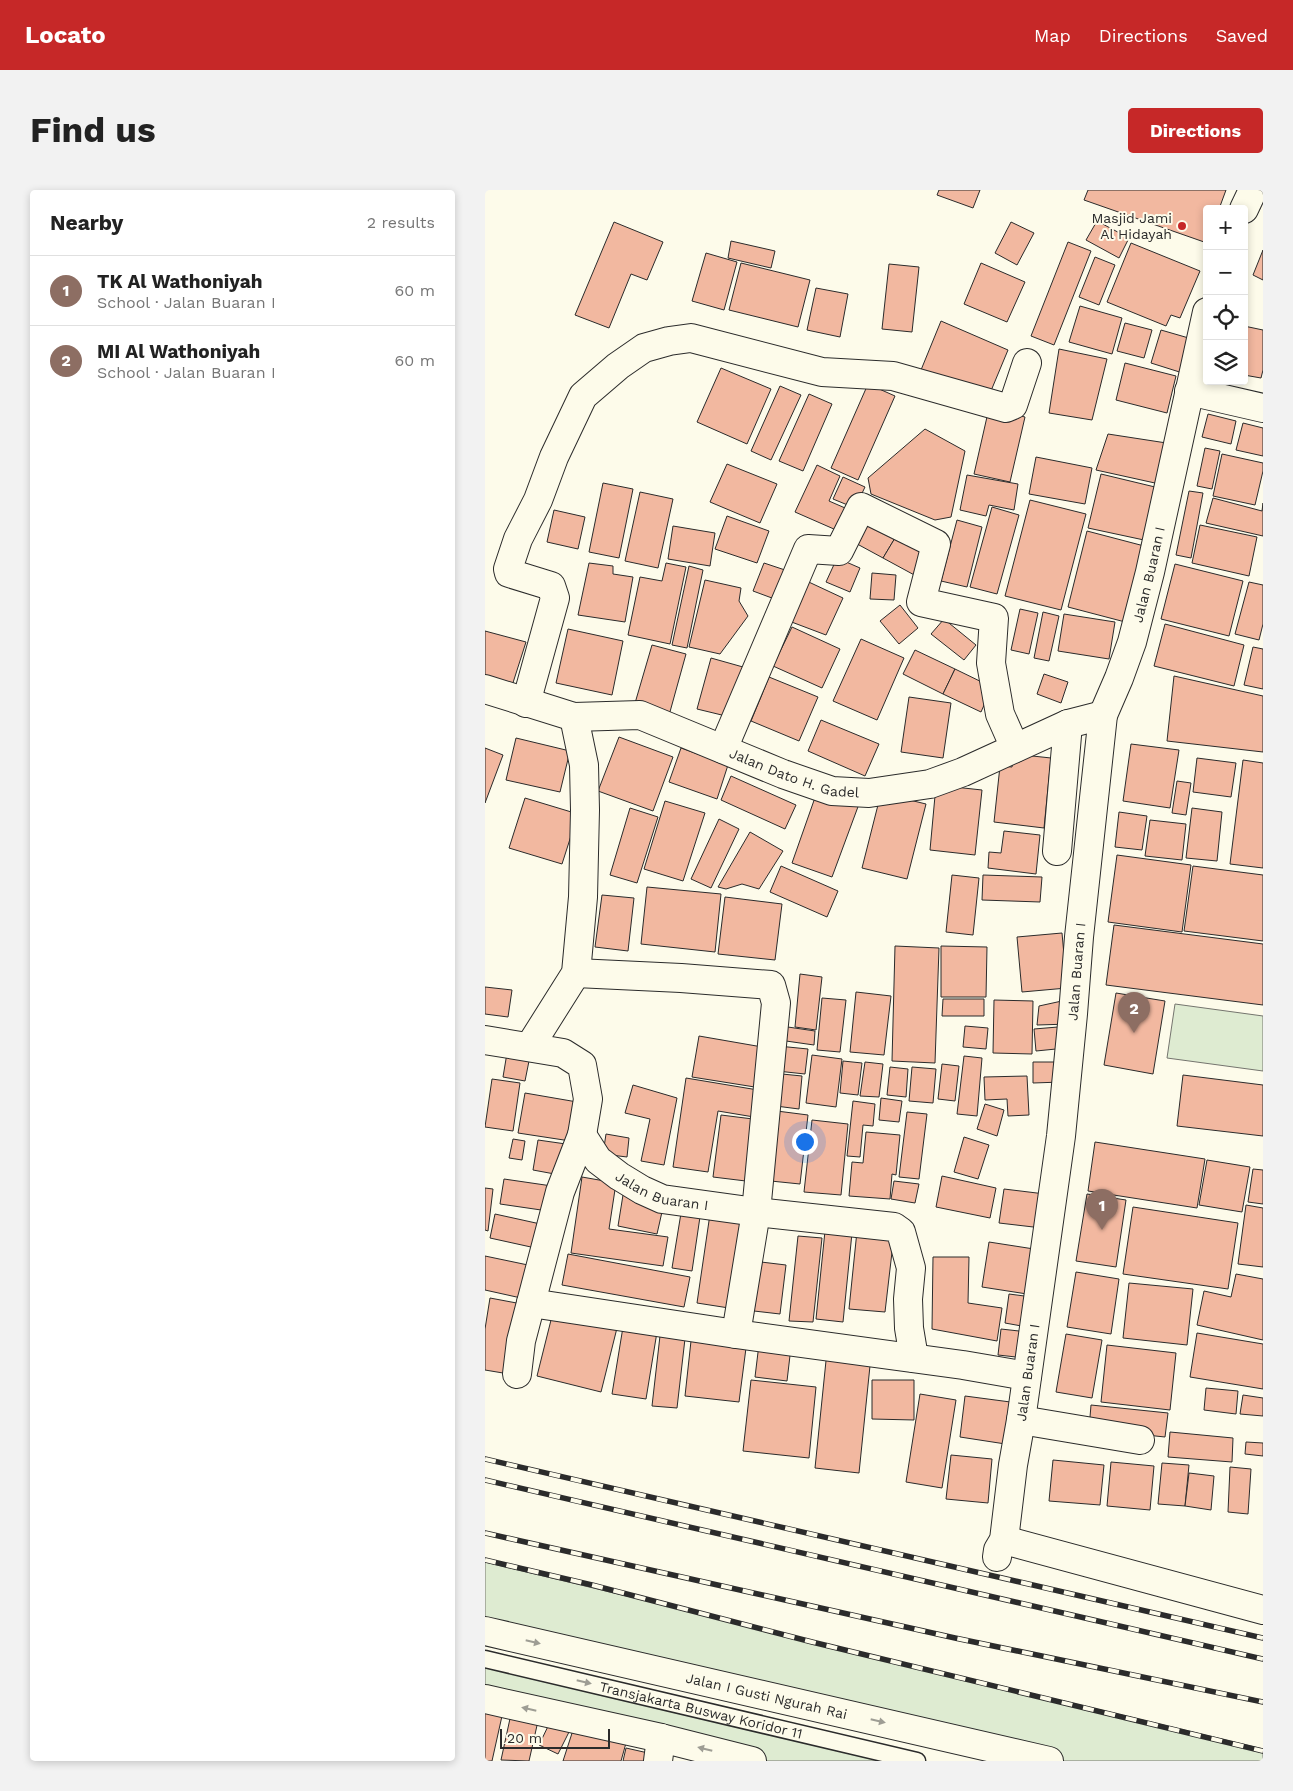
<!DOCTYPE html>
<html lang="en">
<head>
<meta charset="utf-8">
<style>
	body { margin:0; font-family:"Work Sans",sans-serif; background:#f2f2f2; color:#222 }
	.controls { position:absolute; right:15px; top:15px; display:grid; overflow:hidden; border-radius:5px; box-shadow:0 2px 8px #0003 }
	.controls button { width:45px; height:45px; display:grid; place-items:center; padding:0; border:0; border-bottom:1px solid #e0e0e0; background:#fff; color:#222; font:25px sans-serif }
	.scale { position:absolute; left:15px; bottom:12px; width:110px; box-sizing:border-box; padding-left:5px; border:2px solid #2b2b2b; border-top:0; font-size:14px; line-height:18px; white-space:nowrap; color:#2b2b2b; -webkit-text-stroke:4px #fdfbea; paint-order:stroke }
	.you { position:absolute; left:319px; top:951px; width:18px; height:18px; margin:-12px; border:4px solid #fff; border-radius:50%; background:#1a73e8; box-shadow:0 0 0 8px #1a73e833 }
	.badge { display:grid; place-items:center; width:32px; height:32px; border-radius:50%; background:#c62828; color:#fff; font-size:16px; font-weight:700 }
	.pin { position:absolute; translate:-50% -41px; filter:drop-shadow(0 1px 2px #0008) }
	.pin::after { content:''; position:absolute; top:26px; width:18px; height:15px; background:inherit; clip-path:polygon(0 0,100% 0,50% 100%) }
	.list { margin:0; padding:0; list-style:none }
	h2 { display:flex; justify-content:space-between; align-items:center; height:65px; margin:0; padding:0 20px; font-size:21px }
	h2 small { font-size:16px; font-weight:400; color:#767676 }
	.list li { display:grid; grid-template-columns:32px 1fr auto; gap:15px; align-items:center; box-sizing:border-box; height:70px; padding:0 20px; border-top:1px solid #e0e0e0 }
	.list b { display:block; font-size:19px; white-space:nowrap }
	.list p { margin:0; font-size:16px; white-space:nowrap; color:#767676 }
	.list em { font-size:16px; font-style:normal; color:#767676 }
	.icon { flex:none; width:28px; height:28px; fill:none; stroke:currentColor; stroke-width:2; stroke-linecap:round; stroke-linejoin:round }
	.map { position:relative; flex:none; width:778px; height:1571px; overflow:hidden; border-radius:5px }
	header { display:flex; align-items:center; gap:30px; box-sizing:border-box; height:70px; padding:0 25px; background:#c62828; color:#fff }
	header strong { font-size:24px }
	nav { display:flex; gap:28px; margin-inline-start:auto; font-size:18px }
	.intro { display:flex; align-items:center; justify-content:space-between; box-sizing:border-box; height:120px; padding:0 30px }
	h1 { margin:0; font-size:35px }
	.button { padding:12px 22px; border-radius:5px; background:#c62828; color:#fff; font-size:18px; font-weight:700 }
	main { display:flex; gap:30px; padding:0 30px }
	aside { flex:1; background:#fff; border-radius:5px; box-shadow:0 2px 8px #0003 }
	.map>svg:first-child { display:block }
	.green { fill:#deebd1; stroke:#74746e }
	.building { fill:#f2b8a0; stroke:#2b2b2b }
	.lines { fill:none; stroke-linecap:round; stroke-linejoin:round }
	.lane-casing { stroke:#2b2b2b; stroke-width:19 }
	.street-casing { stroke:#2b2b2b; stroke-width:30 }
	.primary-casing { stroke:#2b2b2b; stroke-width:30 }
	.lane { stroke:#fdfbea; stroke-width:16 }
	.street { stroke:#fdfbea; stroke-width:28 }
	.primary { stroke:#fdfbea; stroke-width:28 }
	.rail-casing { stroke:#2b2b2b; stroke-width:5.5 }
	.rail { stroke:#fdfbea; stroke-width:4; stroke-dasharray:11; stroke-linecap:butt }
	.oneway { fill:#9e9d94 }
	.poi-dot { fill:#c62828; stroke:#fdfbea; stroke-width:2 }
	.labels { text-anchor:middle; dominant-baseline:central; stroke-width:4; stroke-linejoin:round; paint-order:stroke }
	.poi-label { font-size:14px; fill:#2b2b2b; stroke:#fdfbea; text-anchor:end }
	.street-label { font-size:14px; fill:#2b2b2b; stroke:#fdfbea }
</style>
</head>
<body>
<header>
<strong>Locato</strong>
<nav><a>Map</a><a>Directions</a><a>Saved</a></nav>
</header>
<div class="intro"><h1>Find us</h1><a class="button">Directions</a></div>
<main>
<aside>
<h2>Nearby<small>2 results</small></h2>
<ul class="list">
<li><span class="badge" style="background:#8d6e63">1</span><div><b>TK Al Wathoniyah</b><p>School · Jalan Buaran I</p></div><em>60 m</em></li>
<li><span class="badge" style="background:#8d6e63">2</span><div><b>MI Al Wathoniyah</b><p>School · Jalan Buaran I</p></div><em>60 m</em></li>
</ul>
</aside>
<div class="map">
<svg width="778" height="1571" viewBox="0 0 778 1571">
	<rect width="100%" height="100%" fill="#fdfbea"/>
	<g class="green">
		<polygon points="690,814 778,826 778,881 682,868"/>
		<polygon points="0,1372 778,1559 778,1571 563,1571 0,1441"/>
		<polygon points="0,1469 432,1571 267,1571 0,1509"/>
	</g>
	<g class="building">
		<polygon points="454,0 495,0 488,18 452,5"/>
		<polygon points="603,0 741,0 734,19 722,19 722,53 599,10"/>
		<polygon points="612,31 644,48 634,68 601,50"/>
		<polygon points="129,32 178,52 162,90 146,84 124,138 90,125"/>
		<polygon points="526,32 549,43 532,75 510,63"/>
		<polygon points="246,51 290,61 286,78 243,68"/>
		<polygon points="583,52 606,61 569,155 546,146"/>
		<polygon points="646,53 715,81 695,128 686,125 681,136 622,112"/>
		<polygon points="778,60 778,90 768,85"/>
		<polygon points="221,63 252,72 239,120 207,111"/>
		<polygon points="610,67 630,75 614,115 594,107"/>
		<polygon points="256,73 325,90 313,137 244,120"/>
		<polygon points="496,73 540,92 522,132 479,114"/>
		<polygon points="404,74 434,77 427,142 397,139"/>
		<polygon points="331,98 363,104 355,147 322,140"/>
		<polygon points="595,116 637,128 627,164 584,152"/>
		<polygon points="456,131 523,160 503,208 436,180"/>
		<polygon points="640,133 667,140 659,168 632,161"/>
		<polygon points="759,136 778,140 778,180 776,188 759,185"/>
		<polygon points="676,140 714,151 704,185 666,173"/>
		<polygon points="574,159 622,169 607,230 564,223"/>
		<polygon points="640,173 691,186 682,223 631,210"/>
		<polygon points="236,178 286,199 262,254 212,232"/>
		<polygon points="383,194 410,206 373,290 346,278"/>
		<polygon points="295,196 316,205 286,270 266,261"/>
		<polygon points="324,204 347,214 318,281 294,271"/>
		<polygon points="504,218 540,227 525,292 489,284"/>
		<polygon points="723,224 751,231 746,254 717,247"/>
		<polygon points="758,233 778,238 778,266 751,260"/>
		<polygon points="440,239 480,261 466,327 450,330 386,304 383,288"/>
		<polygon points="623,244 688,254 679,295 611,280"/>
		<polygon points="720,258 735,261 727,299 712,296"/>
		<polygon points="737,264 778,273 778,281 770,315 728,306"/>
		<polygon points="551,267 607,278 600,314 544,304"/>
		<polygon points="242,274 292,294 275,333 225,312"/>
		<polygon points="332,275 355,286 344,311 367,321 358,343 310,322"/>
		<polygon points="616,284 670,297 659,350 603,338"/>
		<polygon points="482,285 533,294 529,320 504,315 501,326 475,320"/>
		<polygon points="358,287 380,297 370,318 348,309"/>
		<polygon points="118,293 148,299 134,368 104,362"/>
		<polygon points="704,301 718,303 706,368 691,365"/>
		<polygon points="155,302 188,309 173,378 140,371"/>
		<polygon points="728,308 777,321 778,313 778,346 721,333"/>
		<polygon points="545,310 601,324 576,420 520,406"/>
		<polygon points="507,317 534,325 512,404 485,397"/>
		<polygon points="69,320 100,327 93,359 62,352"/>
		<polygon points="242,326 284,341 272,373 230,359"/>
		<polygon points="375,329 410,348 398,368 363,349"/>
		<polygon points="472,330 497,337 482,397 456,391"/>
		<polygon points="715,335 772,347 764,386 707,373"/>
		<polygon points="188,336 230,343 225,376 183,369"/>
		<polygon points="602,341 663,357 644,433 583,417"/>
		<polygon points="410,348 444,367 433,387 398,368"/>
		<polygon points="352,368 375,378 365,402 341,392"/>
		<polygon points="104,373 128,376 128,384 148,387 140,432 93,425"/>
		<polygon points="181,373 201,377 185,454 143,445 155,387 177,391"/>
		<polygon points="279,373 306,382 295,411 268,401"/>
		<polygon points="690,374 758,391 744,446 676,429"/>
		<polygon points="204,376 218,380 202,458 187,455"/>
		<polygon points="387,383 411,385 409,410 385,409"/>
		<polygon points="313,387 358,408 341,445 296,428"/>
		<polygon points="220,390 256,398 254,411 263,426 235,464 204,457"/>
		<polygon points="764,392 778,395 778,434 774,450 750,444"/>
		<polygon points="415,415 433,438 414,454 395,431"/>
		<polygon points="535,419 553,423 544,464 526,460"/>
		<polygon points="558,422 574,426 564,471 549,468"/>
		<polygon points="579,424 630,432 624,469 573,461"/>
		<polygon points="459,429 491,455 479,470 446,444"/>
		<polygon points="680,434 759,455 749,496 669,476"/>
		<polygon points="307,437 355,459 337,498 288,476"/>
		<polygon points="83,439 138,451 127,505 71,493"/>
		<polygon points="0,441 41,452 26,499 0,492"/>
		<polygon points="376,449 419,468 392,530 348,511"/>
		<polygon points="167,455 201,464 183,529 148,520"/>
		<polygon points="768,457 778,459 778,499 759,495"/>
		<polygon points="430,460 470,479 458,504 418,484"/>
		<polygon points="226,468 258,477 245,527 212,519"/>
		<polygon points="470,479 507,497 496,522 458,504"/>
		<polygon points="559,484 583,492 576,513 552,504"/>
		<polygon points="689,486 778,506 778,562 682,551"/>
		<polygon points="284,487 333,507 314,551 266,531"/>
		<polygon points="424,507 466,513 458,568 416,562"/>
		<polygon points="336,530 394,554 380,586 323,561"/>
		<polygon points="134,547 188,567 168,621 113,601"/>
		<polygon points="31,548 85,561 75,602 21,590"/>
		<polygon points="646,554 694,560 685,618 638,611"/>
		<polygon points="0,558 18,565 0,613"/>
		<polygon points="196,558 243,575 232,609 184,592"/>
		<polygon points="529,564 566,568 559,638 509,632 515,576 527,577"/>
		<polygon points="712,568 751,573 746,607 708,602"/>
		<polygon points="758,570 778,573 778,678 745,674"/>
		<polygon points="246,586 311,615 300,639 236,610"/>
		<polygon points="692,591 706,593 701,625 687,623"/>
		<polygon points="451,595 497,600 490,665 445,660"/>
		<polygon points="333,599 374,614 347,687 307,673"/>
		<polygon points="396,603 441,614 422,689 377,678"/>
		<polygon points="40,608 93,624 77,674 24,658"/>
		<polygon points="180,611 220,623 198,691 159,679"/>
		<polygon points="145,618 173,627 152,693 125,685"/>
		<polygon points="707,618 737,622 732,671 701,668"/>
		<polygon points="634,622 662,626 657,660 630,657"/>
		<polygon points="234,629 254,639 226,698 206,689"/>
		<polygon points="665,630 701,634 697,670 660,666"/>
		<polygon points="519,641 555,645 551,684 503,678 504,662 516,663"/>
		<polygon points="265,642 298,661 274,699 257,694 241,699 233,697"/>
		<polygon points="632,665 706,675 697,742 623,732"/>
		<polygon points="296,676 353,701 342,727 285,702"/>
		<polygon points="708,676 778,685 778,751 699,741"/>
		<polygon points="467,685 494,688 488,745 461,742"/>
		<polygon points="498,685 557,687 555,712 497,710"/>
		<polygon points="162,697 236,704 230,762 156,754"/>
		<polygon points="117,705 149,708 143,761 110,757"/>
		<polygon points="240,707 297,714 290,770 233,764"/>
		<polygon points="629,735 778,754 778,815 621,795"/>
		<polygon points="577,743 582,798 537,802 532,747"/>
		<polygon points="410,756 454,758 450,873 407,871"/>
		<polygon points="456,756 502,757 501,807 456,807"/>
		<polygon points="315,784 337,787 331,840 310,837"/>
		<polygon points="0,797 27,800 23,827 0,824"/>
		<polygon points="371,802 406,806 399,865 365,862"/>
		<polygon points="631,803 680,811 668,884 619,875"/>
		<polygon points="337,808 361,810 355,862 332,860"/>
		<polygon points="458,809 499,809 499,826 457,826"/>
		<polygon points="586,809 585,834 552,835 554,816"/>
		<polygon points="509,810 548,811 547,864 508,863"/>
		<polygon points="296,836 330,841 329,855 294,850"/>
		<polygon points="480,836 503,838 501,859 478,857"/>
		<polygon points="585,836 581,858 551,861 549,839"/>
		<polygon points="214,846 283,858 276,898 207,887"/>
		<polygon points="293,856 323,859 320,884 292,881"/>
		<polygon points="23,857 46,861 40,891 18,887"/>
		<polygon points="327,865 357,869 351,917 321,913"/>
		<polygon points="479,866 497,868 492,926 472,924"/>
		<polygon points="358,871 377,873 373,905 355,903"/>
		<polygon points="380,872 398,874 394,907 375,906"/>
		<polygon points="548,872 579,872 577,892 548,893"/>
		<polygon points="457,874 474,876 470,911 453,909"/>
		<polygon points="405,877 423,879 421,907 402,905"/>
		<polygon points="427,877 451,879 448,913 424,911"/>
		<polygon points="287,883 317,886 314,919 283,915"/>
		<polygon points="698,885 778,895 778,946 692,936"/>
		<polygon points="542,886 544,925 523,926 522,909 500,910 499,887"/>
		<polygon points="201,888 273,900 269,927 233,921 223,982 188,977"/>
		<polygon points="7,889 35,893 28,941 0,937"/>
		<polygon points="148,895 192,908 179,975 156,971 165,929 140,923"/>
		<polygon points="40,903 98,913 92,952 33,943"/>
		<polygon points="396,908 417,911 414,932 394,930"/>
		<polygon points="368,911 390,914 388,936 378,935 375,967 362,966"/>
		<polygon points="500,914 519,920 512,946 492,939"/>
		<polygon points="284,920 323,925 315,994 276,990"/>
		<polygon points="422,922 442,924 434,989 414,987"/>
		<polygon points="236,925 276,930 269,992 228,987"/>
		<polygon points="327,930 363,934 356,1005 319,1002"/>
		<polygon points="381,942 415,945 411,985 407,984 405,1009 364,1006 367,972 378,973"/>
		<polygon points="121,944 144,948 142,967 118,964"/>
		<polygon points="479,947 504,955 493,989 469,982"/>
		<polygon points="28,949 40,951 37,970 24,968"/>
		<polygon points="53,950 81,954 75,985 48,980"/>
		<polygon points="610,952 720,969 712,1018 603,1001"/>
		<polygon points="722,970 765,977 757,1022 714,1015"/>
		<polygon points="768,979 778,980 778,1014 763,1012"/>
		<polygon points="457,986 511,998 505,1028 451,1017"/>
		<polygon points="97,987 131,993 124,1039 183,1047 178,1076 86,1063"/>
		<polygon points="19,989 67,996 63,1021 15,1014"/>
		<polygon points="409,991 434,994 430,1013 406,1009"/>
		<polygon points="0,998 8,999 3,1041 0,1040"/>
		<polygon points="519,999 560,1004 557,1038 514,1033"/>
		<polygon points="602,1004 641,1010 631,1077 591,1071"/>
		<polygon points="138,1005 179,1013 172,1044 133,1036"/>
		<polygon points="761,1015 778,1018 778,1077 753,1074"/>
		<polygon points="197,1017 216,1020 207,1081 187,1078"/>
		<polygon points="648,1017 753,1033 743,1099 638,1084"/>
		<polygon points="10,1024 60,1035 55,1059 5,1048"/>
		<polygon points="225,1024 257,1028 244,1118 212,1113"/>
		<polygon points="340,1041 367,1043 358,1132 331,1129"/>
		<polygon points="372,1041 409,1045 400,1122 364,1119"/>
		<polygon points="313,1046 337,1048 328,1132 304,1131"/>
		<polygon points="504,1052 549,1059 542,1104 497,1097"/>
		<polygon points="83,1064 205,1087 199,1117 77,1095"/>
		<polygon points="0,1066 43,1075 36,1108 0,1100"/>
		<polygon points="448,1067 484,1067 483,1113 517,1118 512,1151 447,1139"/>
		<polygon points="276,1072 301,1075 295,1124 269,1121"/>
		<polygon points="591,1082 634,1089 626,1144 582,1137"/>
		<polygon points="751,1084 778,1089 778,1150 712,1135 719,1101 746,1107"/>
		<polygon points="644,1093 708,1099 702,1155 638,1148"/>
		<polygon points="524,1104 547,1107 542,1137 520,1133"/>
		<polygon points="5,1108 37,1114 24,1184 0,1180 0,1139"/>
		<polygon points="68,1122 132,1138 116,1202 52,1186"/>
		<polygon points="138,1137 172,1142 161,1209 127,1204"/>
		<polygon points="176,1137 201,1140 192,1218 167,1216"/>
		<polygon points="516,1139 543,1142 540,1168 513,1165"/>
		<polygon points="712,1143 778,1154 778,1199 705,1187"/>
		<polygon points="581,1144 617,1150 607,1208 571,1202"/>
		<polygon points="206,1151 261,1158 254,1212 200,1206"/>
		<polygon points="274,1154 306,1157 302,1191 270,1187"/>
		<polygon points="622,1155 691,1163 685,1220 616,1212"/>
		<polygon points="342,1161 386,1166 374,1283 330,1278"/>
		<polygon points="266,1190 331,1197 324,1268 258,1261"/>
		<polygon points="387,1190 429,1190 429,1230 387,1229"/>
		<polygon points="721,1198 753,1201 751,1224 719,1220"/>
		<polygon points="435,1204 471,1210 457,1298 421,1292"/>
		<polygon points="758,1205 778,1208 778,1226 755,1224"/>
		<polygon points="480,1206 533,1213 527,1255 475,1247"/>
		<polygon points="606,1215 683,1223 680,1247 604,1239"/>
		<polygon points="685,1242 748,1248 747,1272 683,1267"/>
		<polygon points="761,1252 778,1253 778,1266 760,1264"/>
		<polygon points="466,1265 507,1269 503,1313 461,1309"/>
		<polygon points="568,1270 619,1275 615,1315 564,1311"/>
		<polygon points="626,1272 669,1276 665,1320 622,1316"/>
		<polygon points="677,1273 704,1275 700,1316 673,1314"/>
		<polygon points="745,1277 766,1279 763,1324 743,1322"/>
		<polygon points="704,1283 729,1286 726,1320 700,1316"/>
		<polygon points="0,1522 17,1526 7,1571 0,1571"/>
		<polygon points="26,1524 53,1531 44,1571 16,1570"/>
		<polygon points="67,1528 86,1538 73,1564 54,1555"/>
		<polygon points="89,1537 141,1553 136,1571 78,1571"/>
		<polygon points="141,1558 172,1565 170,1571 138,1571"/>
	</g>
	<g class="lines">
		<g class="lane-casing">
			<g id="lane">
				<path id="s1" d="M0,1469L432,1571"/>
			</g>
		</g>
		<g class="street-casing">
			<g id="street">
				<polyline points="759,19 768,0"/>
				<polyline points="704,201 778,218"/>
				<path id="s2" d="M0,499L89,527L155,525L298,584L347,601L384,603L445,594L478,582L583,534L618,525"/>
				<polyline points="41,513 70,408 66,396 24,383 23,379 33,349 53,310 69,267 98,206 133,176 159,158 184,151 206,148 337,182 408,186 521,218 528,215 542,173"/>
				<polyline points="238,559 323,359 354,361 376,317 451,354 436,412 509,428 506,473 515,524 530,558"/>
				<polyline points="572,661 583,534"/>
				<polyline points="91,783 196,788 286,795 291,813 271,1022 251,1144"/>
				<polyline points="0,850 78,863 97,875 103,909 97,945"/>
				<polyline points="45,856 91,783 98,707 100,620 99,575 89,527"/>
				<polyline points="46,1113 251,1144 478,1175 542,1186"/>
				<path id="s3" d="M32,1184L36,1151L75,1002L97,945L113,970L134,986L157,1000L177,1009L271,1022L409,1037L416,1042L426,1078L423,1109L424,1138L429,1168"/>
				<polyline points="536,1230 655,1250"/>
				<polyline points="519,1350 778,1420"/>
				<path id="s4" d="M512,1367L513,1360L519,1350L528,1275L536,1230L576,946L588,824L594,747L618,525L634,488L647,452L665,382L722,122"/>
				<polyline points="173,1571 176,1548"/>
			</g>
		</g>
		<g class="primary-casing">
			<g id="primary">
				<path id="s5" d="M0,1441L564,1571"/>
				<polyline points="0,1509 176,1548 267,1571"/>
			</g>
		</g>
		<use href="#lane" class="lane"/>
		<use href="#street" class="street"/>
		<use href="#primary" class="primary"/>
		<g class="rail-casing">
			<g id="rail">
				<polyline points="0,1269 778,1448"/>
				<polyline points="0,1290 778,1469"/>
				<polyline points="0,1343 470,1448 778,1512"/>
				<polyline points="0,1370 107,1395 327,1452 778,1561"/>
			</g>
		</g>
		<use href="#rail" class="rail"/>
	</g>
	<defs><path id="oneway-solid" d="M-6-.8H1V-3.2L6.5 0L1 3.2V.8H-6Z" transform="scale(1.25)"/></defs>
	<g class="oneway">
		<use href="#oneway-solid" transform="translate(48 1452) rotate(13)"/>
		<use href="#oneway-solid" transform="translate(99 1492) rotate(13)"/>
		<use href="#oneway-solid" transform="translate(44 1519) rotate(-167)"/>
		<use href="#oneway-solid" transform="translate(393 1531) rotate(13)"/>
		<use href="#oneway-solid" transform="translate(220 1559) rotate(-166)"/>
	</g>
	<circle class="poi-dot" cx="697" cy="36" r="5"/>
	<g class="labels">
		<g class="poi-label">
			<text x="687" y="28">Masjid Jami<tspan x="687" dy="16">Al Hidayah</tspan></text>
		</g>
		<g class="street-label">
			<text stroke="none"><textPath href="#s4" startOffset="998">Jalan Buaran I</textPath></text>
			<text stroke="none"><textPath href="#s2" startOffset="325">Jalan Dato H. Gadel</textPath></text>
			<text stroke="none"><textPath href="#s4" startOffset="592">Jalan Buaran I</textPath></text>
			<text stroke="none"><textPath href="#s3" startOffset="351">Jalan Buaran I</textPath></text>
			<text stroke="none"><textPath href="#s4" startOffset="188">Jalan Buaran I</textPath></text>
			<text stroke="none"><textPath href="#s5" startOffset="289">Jalan I Gusti Ngurah Rai</textPath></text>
			<text stroke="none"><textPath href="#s1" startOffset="222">Transjakarta Busway Koridor 11</textPath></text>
		</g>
	</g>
</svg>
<div class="controls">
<button>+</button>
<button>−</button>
<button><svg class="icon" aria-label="locate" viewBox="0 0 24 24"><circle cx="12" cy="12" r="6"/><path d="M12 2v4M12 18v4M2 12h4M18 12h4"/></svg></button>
<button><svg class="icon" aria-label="layers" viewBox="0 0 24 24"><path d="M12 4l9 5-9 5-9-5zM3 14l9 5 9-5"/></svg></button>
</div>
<div class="scale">20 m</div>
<div class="you"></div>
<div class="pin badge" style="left:617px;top:1040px;background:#8d6e63">1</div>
<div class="pin badge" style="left:649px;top:843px;background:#8d6e63">2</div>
</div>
</main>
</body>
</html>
